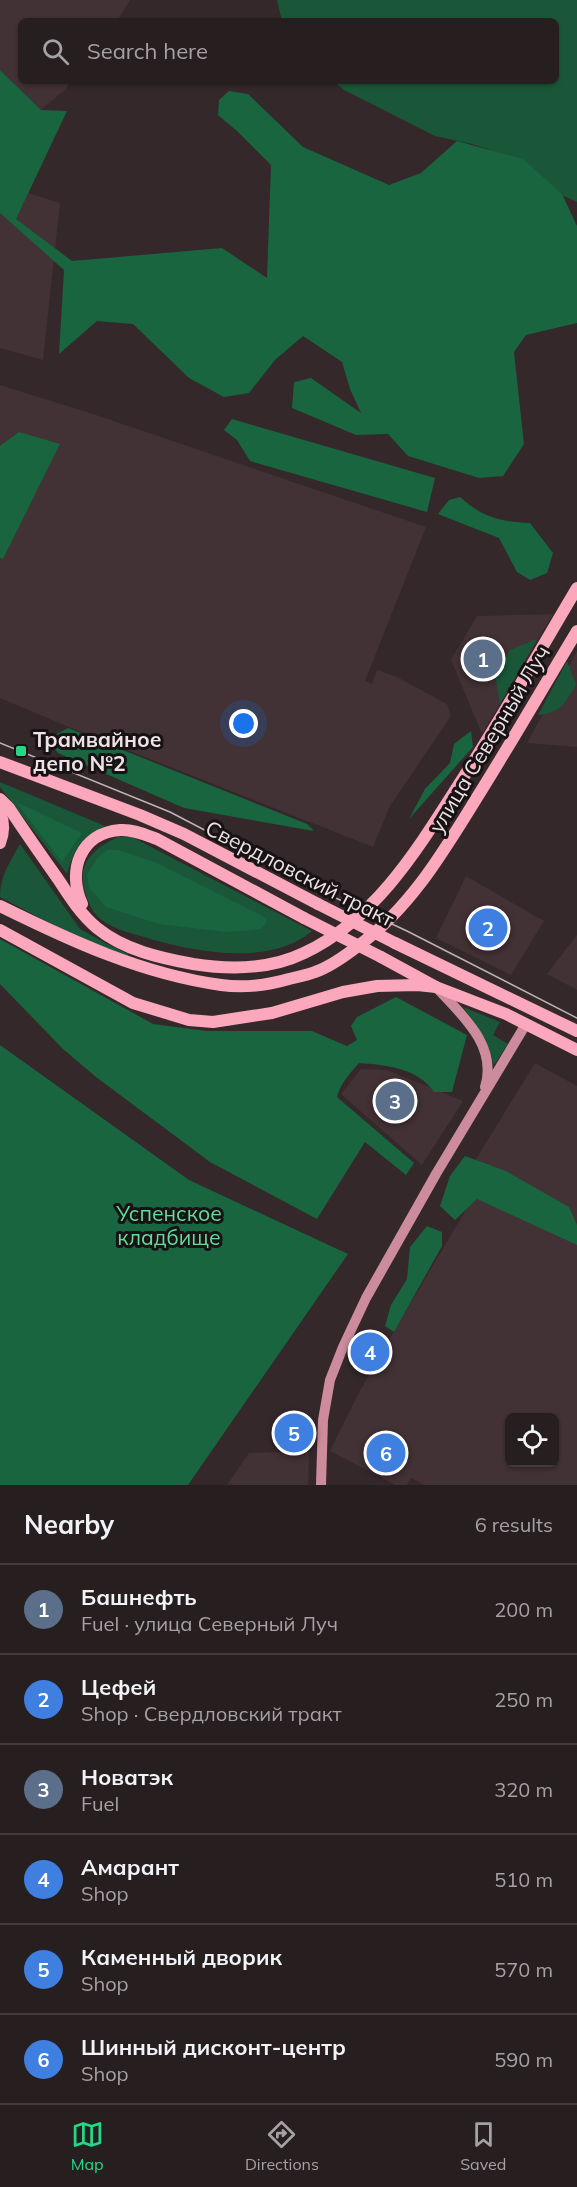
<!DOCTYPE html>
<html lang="en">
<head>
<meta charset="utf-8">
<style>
	body { margin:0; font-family:Mulish,sans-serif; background:#2f2729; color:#f1f3f6 }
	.controls { position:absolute; right:18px; bottom:18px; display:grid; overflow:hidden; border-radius:9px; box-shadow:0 2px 4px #0004 }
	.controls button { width:54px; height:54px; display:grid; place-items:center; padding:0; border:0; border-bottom:2px solid #433c3e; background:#271e20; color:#f1f3f6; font:30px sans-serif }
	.you { position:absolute; left:244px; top:724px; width:21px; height:21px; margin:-15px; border:4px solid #fff; border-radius:50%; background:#1a73e8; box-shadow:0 0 0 9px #1a73e833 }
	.badge { display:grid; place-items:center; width:39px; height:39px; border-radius:50%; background:#23d886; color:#fff; font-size:20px; font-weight:700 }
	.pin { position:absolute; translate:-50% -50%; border:3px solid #fff; box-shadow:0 2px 6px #0006 }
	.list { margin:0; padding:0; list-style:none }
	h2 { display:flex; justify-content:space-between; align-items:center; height:78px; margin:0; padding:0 24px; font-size:26px }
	h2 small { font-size:20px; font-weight:400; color:#a4a2a5 }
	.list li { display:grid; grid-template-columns:39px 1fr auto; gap:18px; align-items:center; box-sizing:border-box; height:90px; padding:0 24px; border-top:2px solid #433c3e }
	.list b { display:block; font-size:22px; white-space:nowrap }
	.list p { margin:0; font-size:20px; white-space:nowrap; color:#a4a2a5 }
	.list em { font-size:20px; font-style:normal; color:#a4a2a5 }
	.icon { flex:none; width:33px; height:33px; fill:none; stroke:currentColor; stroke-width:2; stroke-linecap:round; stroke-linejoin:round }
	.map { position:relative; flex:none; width:577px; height:1485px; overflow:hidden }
	.search { position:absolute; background:#271e20; box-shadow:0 2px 4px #0004; left:18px; right:18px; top:18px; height:66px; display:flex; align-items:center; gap:15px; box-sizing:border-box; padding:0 21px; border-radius:9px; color:#a4a2a5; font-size:22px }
	.sheet { height:618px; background:#271e20 }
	nav { display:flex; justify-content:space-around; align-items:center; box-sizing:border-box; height:84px; border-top:2px solid #433c3e; background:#271e20; font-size:16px; color:#a4a2a5 }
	nav a { display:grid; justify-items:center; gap:3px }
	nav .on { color:#23d886 }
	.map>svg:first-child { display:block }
	.built { fill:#423135; fill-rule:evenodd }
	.green { fill:#1a5738 }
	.forest { fill:#18653f }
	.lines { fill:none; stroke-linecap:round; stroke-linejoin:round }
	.secondary { stroke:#cd8c9d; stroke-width:10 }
	.primary { stroke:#fba7bc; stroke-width:12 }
	.tram { stroke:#bdb4b6; stroke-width:1.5 }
	.primary-bridge { stroke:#fba7bc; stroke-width:12 }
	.poi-dot { fill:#23d886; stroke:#181214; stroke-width:2 }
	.labels { text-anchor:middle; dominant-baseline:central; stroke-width:6; stroke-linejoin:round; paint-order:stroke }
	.poi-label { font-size:21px; font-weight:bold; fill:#ebe3e5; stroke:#181214; text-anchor:start }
	.street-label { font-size:21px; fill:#ebe3e5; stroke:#181214 }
	.park-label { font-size:21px; fill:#61df9a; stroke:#181214 }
</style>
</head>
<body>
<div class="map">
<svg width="577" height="1485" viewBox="0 0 577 1485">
	<rect width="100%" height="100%" fill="#34282b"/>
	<g class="built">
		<polygon points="0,0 130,0 117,21 21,21 21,81 70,81 66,89 41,110 0,70"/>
		<polygon points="0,184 60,203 43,360 0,348"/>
		<polygon points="0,385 93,414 426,527 365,681 372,684 377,670 397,677 447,704 451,716 390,806 373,847 64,725 0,698"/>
		<polygon points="553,614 482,734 451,660 477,616"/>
		<polygon points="577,651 577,747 527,743"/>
		<polygon points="466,876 544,921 511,975 436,938"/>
		<polygon points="577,935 577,990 547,974"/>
		<path d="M535,1063L577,1086V1485H424L411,1478L407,1485H395L330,1451L361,1389L390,1338L470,1203L454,1195ZM510,1418H554V1462H510Z"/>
		<polygon points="361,1069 387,1070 463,1101 422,1165 341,1094"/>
		<polygon points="309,1451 308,1485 227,1485 249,1453"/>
	</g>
	<g class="green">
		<polygon points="277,0 577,0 577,202 564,196 524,161 472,144 435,136 344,90 333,81 556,81 556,21 282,21"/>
		<polygon points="537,639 500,704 495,674 510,650"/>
		<path d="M567,661L576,685C565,703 561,713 538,715Z"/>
		<path d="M0,782L105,826C80,838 75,848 67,874L0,787Z"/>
		<path d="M118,837H132L312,931C270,967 193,952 144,937C130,933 114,929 102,920C94,915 90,906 87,898C75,866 90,850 118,837Z"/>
		<path d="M20,844L80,929L107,944L128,954V956H124L71,934L0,897C0,876 10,862 20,844Z"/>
		<path d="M463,1007L500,1022L493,1035L508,1044L494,1065C487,1040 479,1027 463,1007Z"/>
	</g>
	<g class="forest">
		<polygon points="0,70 41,110 67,111 16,219 72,261 222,248 267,278 271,165 237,131 218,115 219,100 229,91 248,94 303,147 389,185 421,173 457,141 523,159 562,194 577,226 577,323 526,335 514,352 524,444 503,476 479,478 408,456 388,434 356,435 292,408 294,382 311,378 361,413 350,389 342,362 303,336 275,360 249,393 224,397 189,378 133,324 97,321 59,354 64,270 0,213"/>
		<polygon points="232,419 435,478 427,512 250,461 237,440 224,430"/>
		<polygon points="19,432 60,444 3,559 0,558 0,446"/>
		<path d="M460,497C482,517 500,522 530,523L553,553L547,573L530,580L517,572L499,538L438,514L449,500Z"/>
		<polygon points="68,728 307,824 314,831 184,808 58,753 51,744 51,737"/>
		<polygon points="471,731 473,747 409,819 425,789 450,763 454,744"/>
		<polygon points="16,802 82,833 62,862"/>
		<polygon points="107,850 119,850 159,864 264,917 267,921 261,929 226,932 159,924 106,907 89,888 87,875 97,858"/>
		<path d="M0,939L153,1024L207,1031H312L347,1046L357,1040L351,1026L357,1017L396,997L467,1035L452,1092H434C418,1068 386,1065 359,1063C350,1073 340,1084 337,1097L414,1163L406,1175L365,1142L317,1219L210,1162L96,1077L63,1049L0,984Z"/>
		<polygon points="0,1045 189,1180 348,1254 188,1485 0,1485"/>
		<polygon points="465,1156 506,1171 569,1207 577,1225 577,1245 477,1199 455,1220 440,1206 450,1176"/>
		<polygon points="427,1226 442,1232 442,1246 394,1332 385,1326 391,1305 407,1279 410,1247"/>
	</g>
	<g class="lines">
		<g class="secondary">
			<path d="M437,988C462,1015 498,1046 485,1087"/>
			<polyline points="321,1485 323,1420 330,1380 343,1347 366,1298 436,1174 526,1024"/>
		</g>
		<g class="primary">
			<polyline points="0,762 140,815 184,834 318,904"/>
			<path d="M0,799L9,808C25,832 41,855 58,879C69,896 81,915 97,928C124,950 160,958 193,964C231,970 269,970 304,953C378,918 420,845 463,778C503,716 539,652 577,588"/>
			<path d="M0,812C4,822 4,833 0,843"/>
			<path d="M82,904C67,871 80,833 120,830C133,829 146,835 157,839L304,918"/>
			<path d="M0,906C71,941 142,974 221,985C243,988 268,985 289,979C298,977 307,975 315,972C330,967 345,956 358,946C413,906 446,847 481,791C514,738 545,684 577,631"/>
			<polyline points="0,930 133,1003 189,1020 213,1022 272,1013 343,992 377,986 417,985 436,987"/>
			<polyline points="395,943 577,1031"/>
			<polyline points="381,957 436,987 506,1014 577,1050"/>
		</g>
		<polyline class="tram" points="0,743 170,812 325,893 407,931 577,1018"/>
		<g class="primary-bridge">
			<polyline points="318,904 395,943"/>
			<polyline points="304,918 381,957"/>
		</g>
	</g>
	<rect class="poi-dot" x="15" y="745" width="12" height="12" rx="3"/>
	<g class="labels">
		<g class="poi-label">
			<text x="33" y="739">Трамвайное<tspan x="33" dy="24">депо №2</tspan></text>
		</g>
		<g class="street-label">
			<text transform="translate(489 739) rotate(-59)">улица Северный Луч</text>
			<text transform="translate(300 873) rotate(27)">Свердловский тракт</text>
		</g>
		<g class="park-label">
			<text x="169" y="1213">Успенское<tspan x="169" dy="24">кладбище</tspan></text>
		</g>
	</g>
</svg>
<div class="controls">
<button><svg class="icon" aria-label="locate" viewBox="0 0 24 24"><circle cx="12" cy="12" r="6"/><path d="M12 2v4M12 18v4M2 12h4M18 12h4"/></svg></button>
</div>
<div class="you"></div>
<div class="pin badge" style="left:483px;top:659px;background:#5c6f8a">1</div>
<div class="pin badge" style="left:488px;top:928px;background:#3f7fe0">2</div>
<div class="pin badge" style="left:395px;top:1101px;background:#5c6f8a">3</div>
<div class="pin badge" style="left:370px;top:1352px;background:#3f7fe0">4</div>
<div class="pin badge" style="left:294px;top:1433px;background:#3f7fe0">5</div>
<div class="pin badge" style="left:386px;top:1453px;background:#3f7fe0">6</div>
<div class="search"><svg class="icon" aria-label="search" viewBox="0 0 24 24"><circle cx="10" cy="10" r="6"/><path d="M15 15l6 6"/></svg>Search here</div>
</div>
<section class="sheet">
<h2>Nearby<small>6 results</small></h2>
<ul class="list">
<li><span class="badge" style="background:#5c6f8a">1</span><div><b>Башнефть</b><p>Fuel · улица Северный Луч</p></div><em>200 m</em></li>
<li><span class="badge" style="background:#3f7fe0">2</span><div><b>Цефей</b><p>Shop · Свердловский тракт</p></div><em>250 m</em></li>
<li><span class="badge" style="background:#5c6f8a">3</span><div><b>Новатэк</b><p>Fuel</p></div><em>320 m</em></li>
<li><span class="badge" style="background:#3f7fe0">4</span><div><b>Амарант</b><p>Shop</p></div><em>510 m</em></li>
<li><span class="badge" style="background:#3f7fe0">5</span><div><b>Каменный дворик</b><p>Shop</p></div><em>570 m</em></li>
<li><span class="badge" style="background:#3f7fe0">6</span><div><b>Шинный дисконт-центр</b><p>Shop</p></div><em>590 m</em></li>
</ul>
</section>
<nav>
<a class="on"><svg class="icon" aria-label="map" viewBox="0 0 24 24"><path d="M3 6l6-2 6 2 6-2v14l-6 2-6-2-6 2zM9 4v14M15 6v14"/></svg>Map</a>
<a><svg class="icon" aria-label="directions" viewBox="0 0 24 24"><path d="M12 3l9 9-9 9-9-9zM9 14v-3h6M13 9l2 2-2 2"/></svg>Directions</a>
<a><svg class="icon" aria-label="saved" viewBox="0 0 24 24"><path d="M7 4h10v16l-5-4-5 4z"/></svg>Saved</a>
</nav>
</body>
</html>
